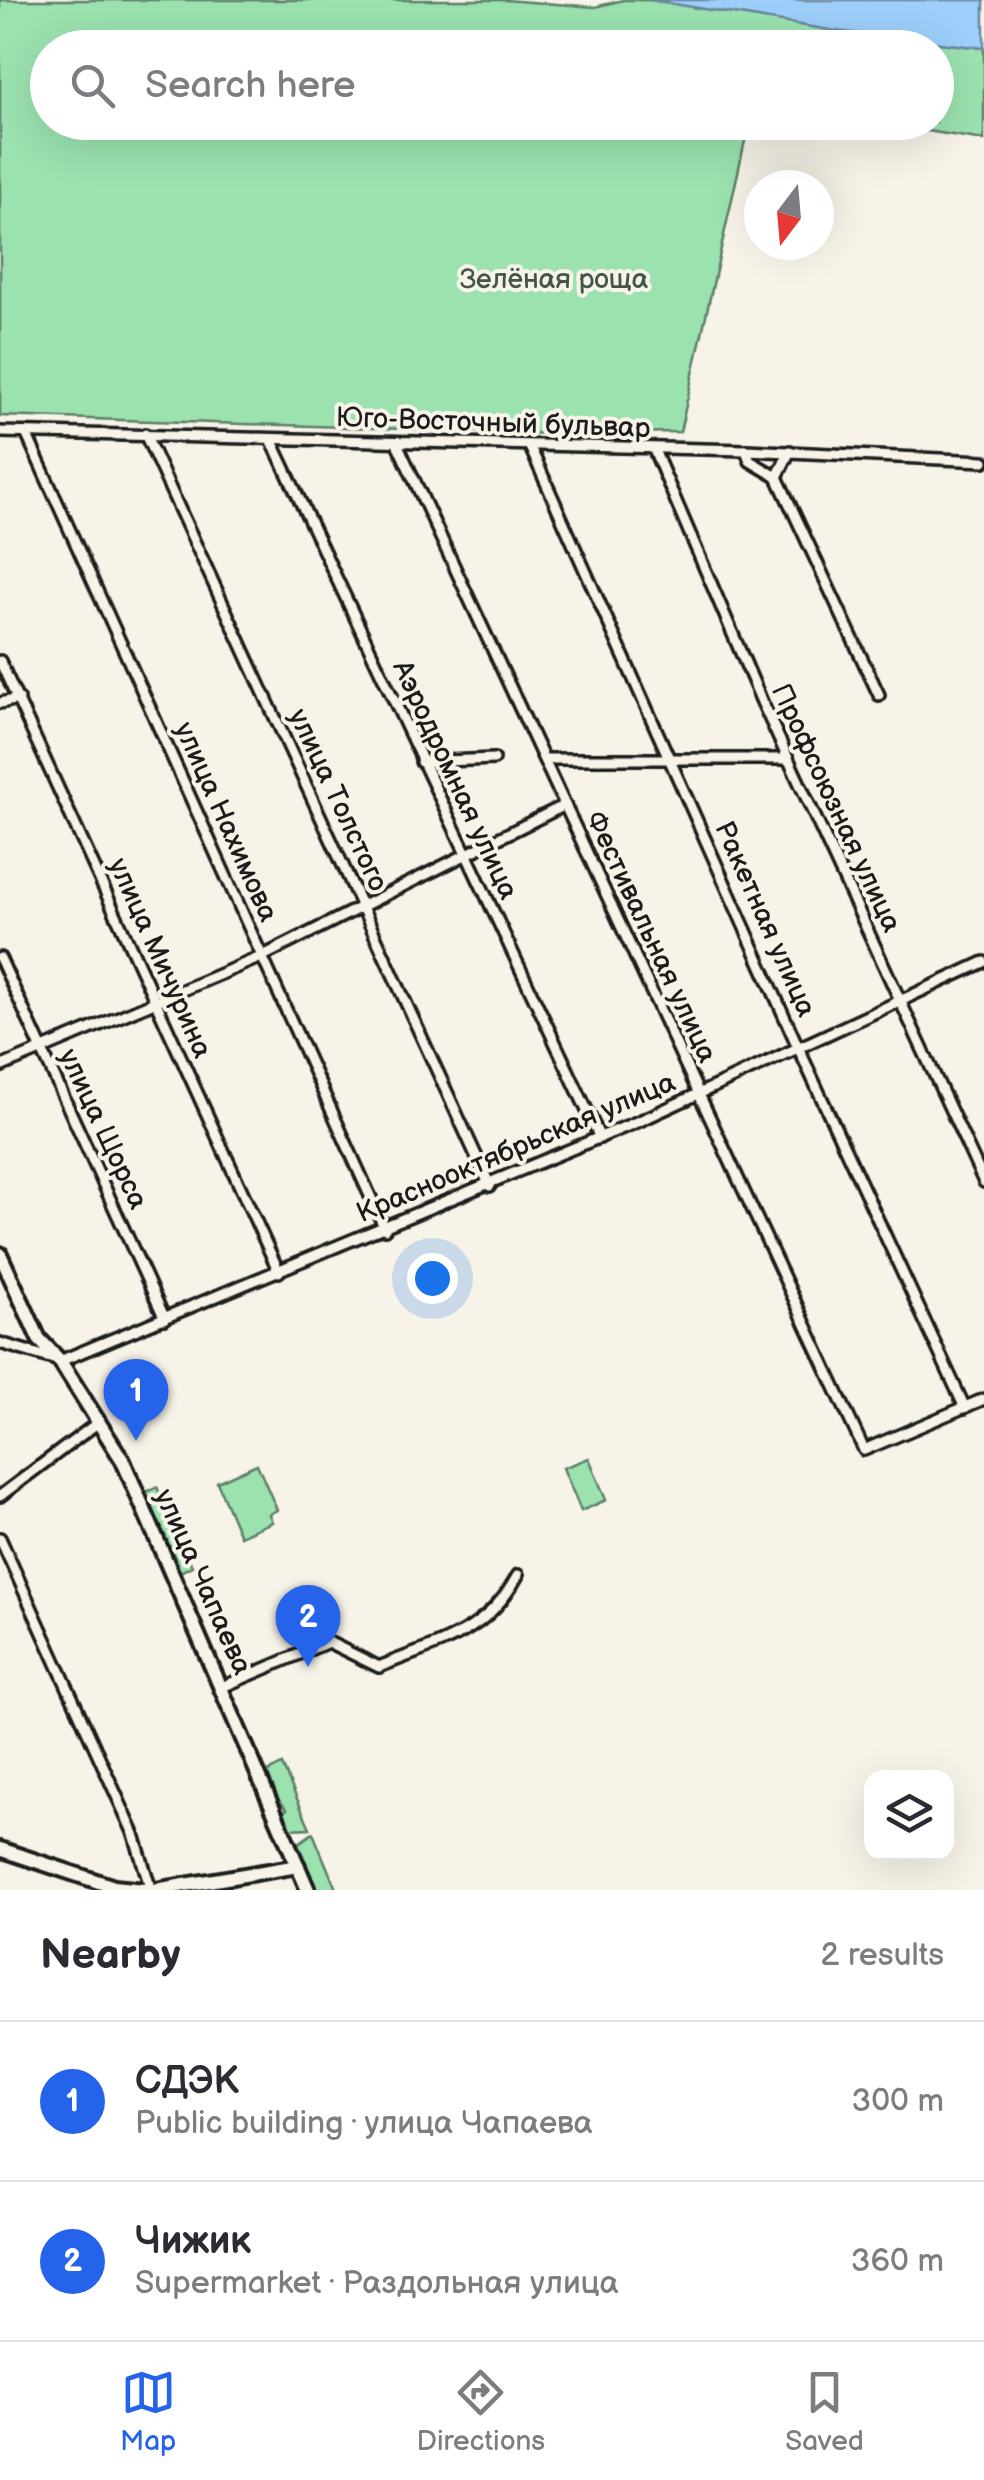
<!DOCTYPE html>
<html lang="en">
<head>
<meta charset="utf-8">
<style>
	body { margin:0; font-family:"Balsamiq Sans",sans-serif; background:#f2f2f3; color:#2b2b33 }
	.controls { position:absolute; right:30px; bottom:30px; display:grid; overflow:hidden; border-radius:20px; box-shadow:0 10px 40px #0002 }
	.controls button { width:90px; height:90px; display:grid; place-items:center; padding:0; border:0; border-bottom:2px solid #e1e1e2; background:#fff; color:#2b2b33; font:50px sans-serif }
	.compass { position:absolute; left:744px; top:170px; width:90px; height:90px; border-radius:50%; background:#fff; box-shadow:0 10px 40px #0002; rotate:196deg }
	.you { position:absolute; left:432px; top:1278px; width:35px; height:35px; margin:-25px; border:8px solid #fff; border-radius:50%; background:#1a73e8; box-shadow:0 0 0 15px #1a73e833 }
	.badge { display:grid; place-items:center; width:65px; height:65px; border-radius:50%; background:#2563eb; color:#fff; font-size:32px; font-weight:700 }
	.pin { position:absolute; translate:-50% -82px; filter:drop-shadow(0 2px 5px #0008) }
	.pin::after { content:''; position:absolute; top:52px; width:35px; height:30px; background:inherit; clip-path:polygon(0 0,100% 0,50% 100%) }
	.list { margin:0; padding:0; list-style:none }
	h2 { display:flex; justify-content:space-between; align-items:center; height:130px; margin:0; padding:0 40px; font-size:42px }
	h2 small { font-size:32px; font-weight:400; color:#7c7c81 }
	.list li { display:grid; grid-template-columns:65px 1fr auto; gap:30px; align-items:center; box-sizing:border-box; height:160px; padding:0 40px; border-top:2px solid #e1e1e2 }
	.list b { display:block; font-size:38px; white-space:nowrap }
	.list p { margin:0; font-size:32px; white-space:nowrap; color:#7c7c81 }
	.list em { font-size:32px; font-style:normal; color:#7c7c81 }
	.icon { flex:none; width:55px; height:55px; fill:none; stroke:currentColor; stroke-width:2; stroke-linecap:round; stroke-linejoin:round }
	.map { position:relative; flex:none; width:984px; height:1890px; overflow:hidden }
	.search { position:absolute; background:#fff; box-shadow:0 10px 40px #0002; left:30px; right:30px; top:30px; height:110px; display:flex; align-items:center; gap:25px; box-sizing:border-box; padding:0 35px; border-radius:55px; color:#7c7c81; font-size:38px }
	.sheet { height:450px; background:#fff }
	nav { display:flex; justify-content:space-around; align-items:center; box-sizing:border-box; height:140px; border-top:2px solid #e1e1e2; background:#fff; font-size:28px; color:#7c7c81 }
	nav a { display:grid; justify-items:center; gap:5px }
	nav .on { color:#2563eb }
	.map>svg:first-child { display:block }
	.green { fill:#9be2af; stroke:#5c7f66; stroke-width:2.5 }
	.water { fill:#9dcffa; stroke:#6987a1; stroke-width:2.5 }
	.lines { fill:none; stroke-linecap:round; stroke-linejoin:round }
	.street-casing { stroke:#1c1c1c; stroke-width:16 }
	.secondary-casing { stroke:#1c1c1c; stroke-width:20 }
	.street { stroke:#f7f3e8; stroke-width:9 }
	.secondary { stroke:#f7f3e8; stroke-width:12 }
	.labels { text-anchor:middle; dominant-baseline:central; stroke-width:8; stroke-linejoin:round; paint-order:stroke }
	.park-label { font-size:28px; fill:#425748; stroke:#f7f3e8 }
	.street-label { font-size:28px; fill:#1c1c1c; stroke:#f7f3e8 }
</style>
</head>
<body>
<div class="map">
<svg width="984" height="1890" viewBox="0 0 984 1890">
	<rect width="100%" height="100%" fill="#f7f3e8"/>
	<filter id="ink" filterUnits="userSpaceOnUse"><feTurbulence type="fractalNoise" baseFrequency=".01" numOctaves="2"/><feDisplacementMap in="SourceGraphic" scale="20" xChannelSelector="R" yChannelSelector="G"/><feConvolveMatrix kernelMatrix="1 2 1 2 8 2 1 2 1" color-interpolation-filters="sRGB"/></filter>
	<g filter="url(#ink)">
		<g class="green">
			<polygon points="0,0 505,0 595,7 623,0 650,0 836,31 984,48 984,140 877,123 936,122 936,48 48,48 48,122 749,123 680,432 556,434 0,416"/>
			<polygon points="589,1458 606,1500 581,1511 563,1468"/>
			<polygon points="257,1464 277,1510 269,1514 272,1522 240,1536 217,1482"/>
			<polygon points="157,1487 192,1566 178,1573 142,1494"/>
			<polygon points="282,1765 310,1828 288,1829 283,1812 287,1809 268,1788 268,1772"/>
			<polygon points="313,1833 336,1889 315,1890 296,1845"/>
		</g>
		<polygon class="water" points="650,0 984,0 984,48 836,31"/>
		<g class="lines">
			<g class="street-casing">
				<g id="street">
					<polyline points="0,432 746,450 984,461"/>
					<polyline points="26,433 385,1229"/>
					<polyline points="145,434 490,1186"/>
					<polyline points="271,439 600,1138"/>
					<polyline points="397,443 864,1450 984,1399"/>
					<polyline points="530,447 798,1047 965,1408"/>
					<polyline points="654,450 762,702 984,1182"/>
					<polyline points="746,450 750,461 777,477 879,695"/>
					<polyline points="777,477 790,451"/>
					<polyline points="0,661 279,1272"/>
					<polyline points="0,703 19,699"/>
					<polyline points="544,759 788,759"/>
					<polyline points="421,762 494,759"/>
					<polyline points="0,958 165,1319"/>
					<polyline points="0,1067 261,957 565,805"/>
					<polyline points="0,1343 60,1361 644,1119 984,962"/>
					<polyline points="0,1496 100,1421"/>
					<polyline points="0,1538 134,1834 151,1890"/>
					<path d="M222,1687L328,1642L379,1667C439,1642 485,1636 518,1575"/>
				</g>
			</g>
			<g class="secondary-casing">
				<g id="secondary">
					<polyline points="0,1254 39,1339 60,1361 123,1461 308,1890"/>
					<polyline points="0,1849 114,1887 145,1890"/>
					<polyline points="155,1890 298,1866"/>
				</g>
			</g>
			<use href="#street" class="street"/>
			<use href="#secondary" class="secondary"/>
		</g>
	</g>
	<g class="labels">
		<g class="park-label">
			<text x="554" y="279">Зелёная роща</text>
		</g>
		<g class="street-label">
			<text transform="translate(493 423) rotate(2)">Юго-Восточный бульвар</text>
			<text transform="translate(455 780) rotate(65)">Аэродромная улица</text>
			<text transform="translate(338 800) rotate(65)">улица Толстого</text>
			<text transform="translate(836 808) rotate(65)">Профсоюзная улица</text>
			<text transform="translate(226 822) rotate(66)">улица Нахимова</text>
			<text transform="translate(765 919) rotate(66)">Ракетная улица</text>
			<text transform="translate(651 937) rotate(65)">Фестивальная улица</text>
			<text transform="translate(160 958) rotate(66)">улица Мичурина</text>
			<text transform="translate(103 1129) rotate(65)">улица Щорса</text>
			<text transform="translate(516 1148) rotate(-23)">Краснооктябрьская улица</text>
			<text transform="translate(203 1582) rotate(66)">улица Чапаева</text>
		</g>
	</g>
</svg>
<div class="controls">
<button><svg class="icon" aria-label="layers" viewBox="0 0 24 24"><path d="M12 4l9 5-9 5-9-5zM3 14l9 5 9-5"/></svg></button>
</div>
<svg class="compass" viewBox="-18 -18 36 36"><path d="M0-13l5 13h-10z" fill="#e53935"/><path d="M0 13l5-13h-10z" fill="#7c7c81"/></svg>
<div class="you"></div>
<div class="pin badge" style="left:136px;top:1441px">1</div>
<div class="pin badge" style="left:308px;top:1667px">2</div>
<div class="search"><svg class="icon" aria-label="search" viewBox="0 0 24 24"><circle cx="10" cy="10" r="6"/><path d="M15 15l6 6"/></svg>Search here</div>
</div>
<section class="sheet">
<h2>Nearby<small>2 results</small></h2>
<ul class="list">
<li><span class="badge">1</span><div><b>СДЭК</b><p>Public building · улица Чапаева</p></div><em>300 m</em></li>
<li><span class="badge">2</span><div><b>Чижик</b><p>Supermarket · Раздольная улица</p></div><em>360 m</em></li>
</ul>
</section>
<nav>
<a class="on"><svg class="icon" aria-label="map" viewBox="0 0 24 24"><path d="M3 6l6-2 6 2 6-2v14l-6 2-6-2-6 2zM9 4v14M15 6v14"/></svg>Map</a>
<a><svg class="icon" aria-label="directions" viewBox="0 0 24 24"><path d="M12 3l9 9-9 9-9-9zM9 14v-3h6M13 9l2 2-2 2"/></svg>Directions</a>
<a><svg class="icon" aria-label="saved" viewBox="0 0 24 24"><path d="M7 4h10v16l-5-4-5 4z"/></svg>Saved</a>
</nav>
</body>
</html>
